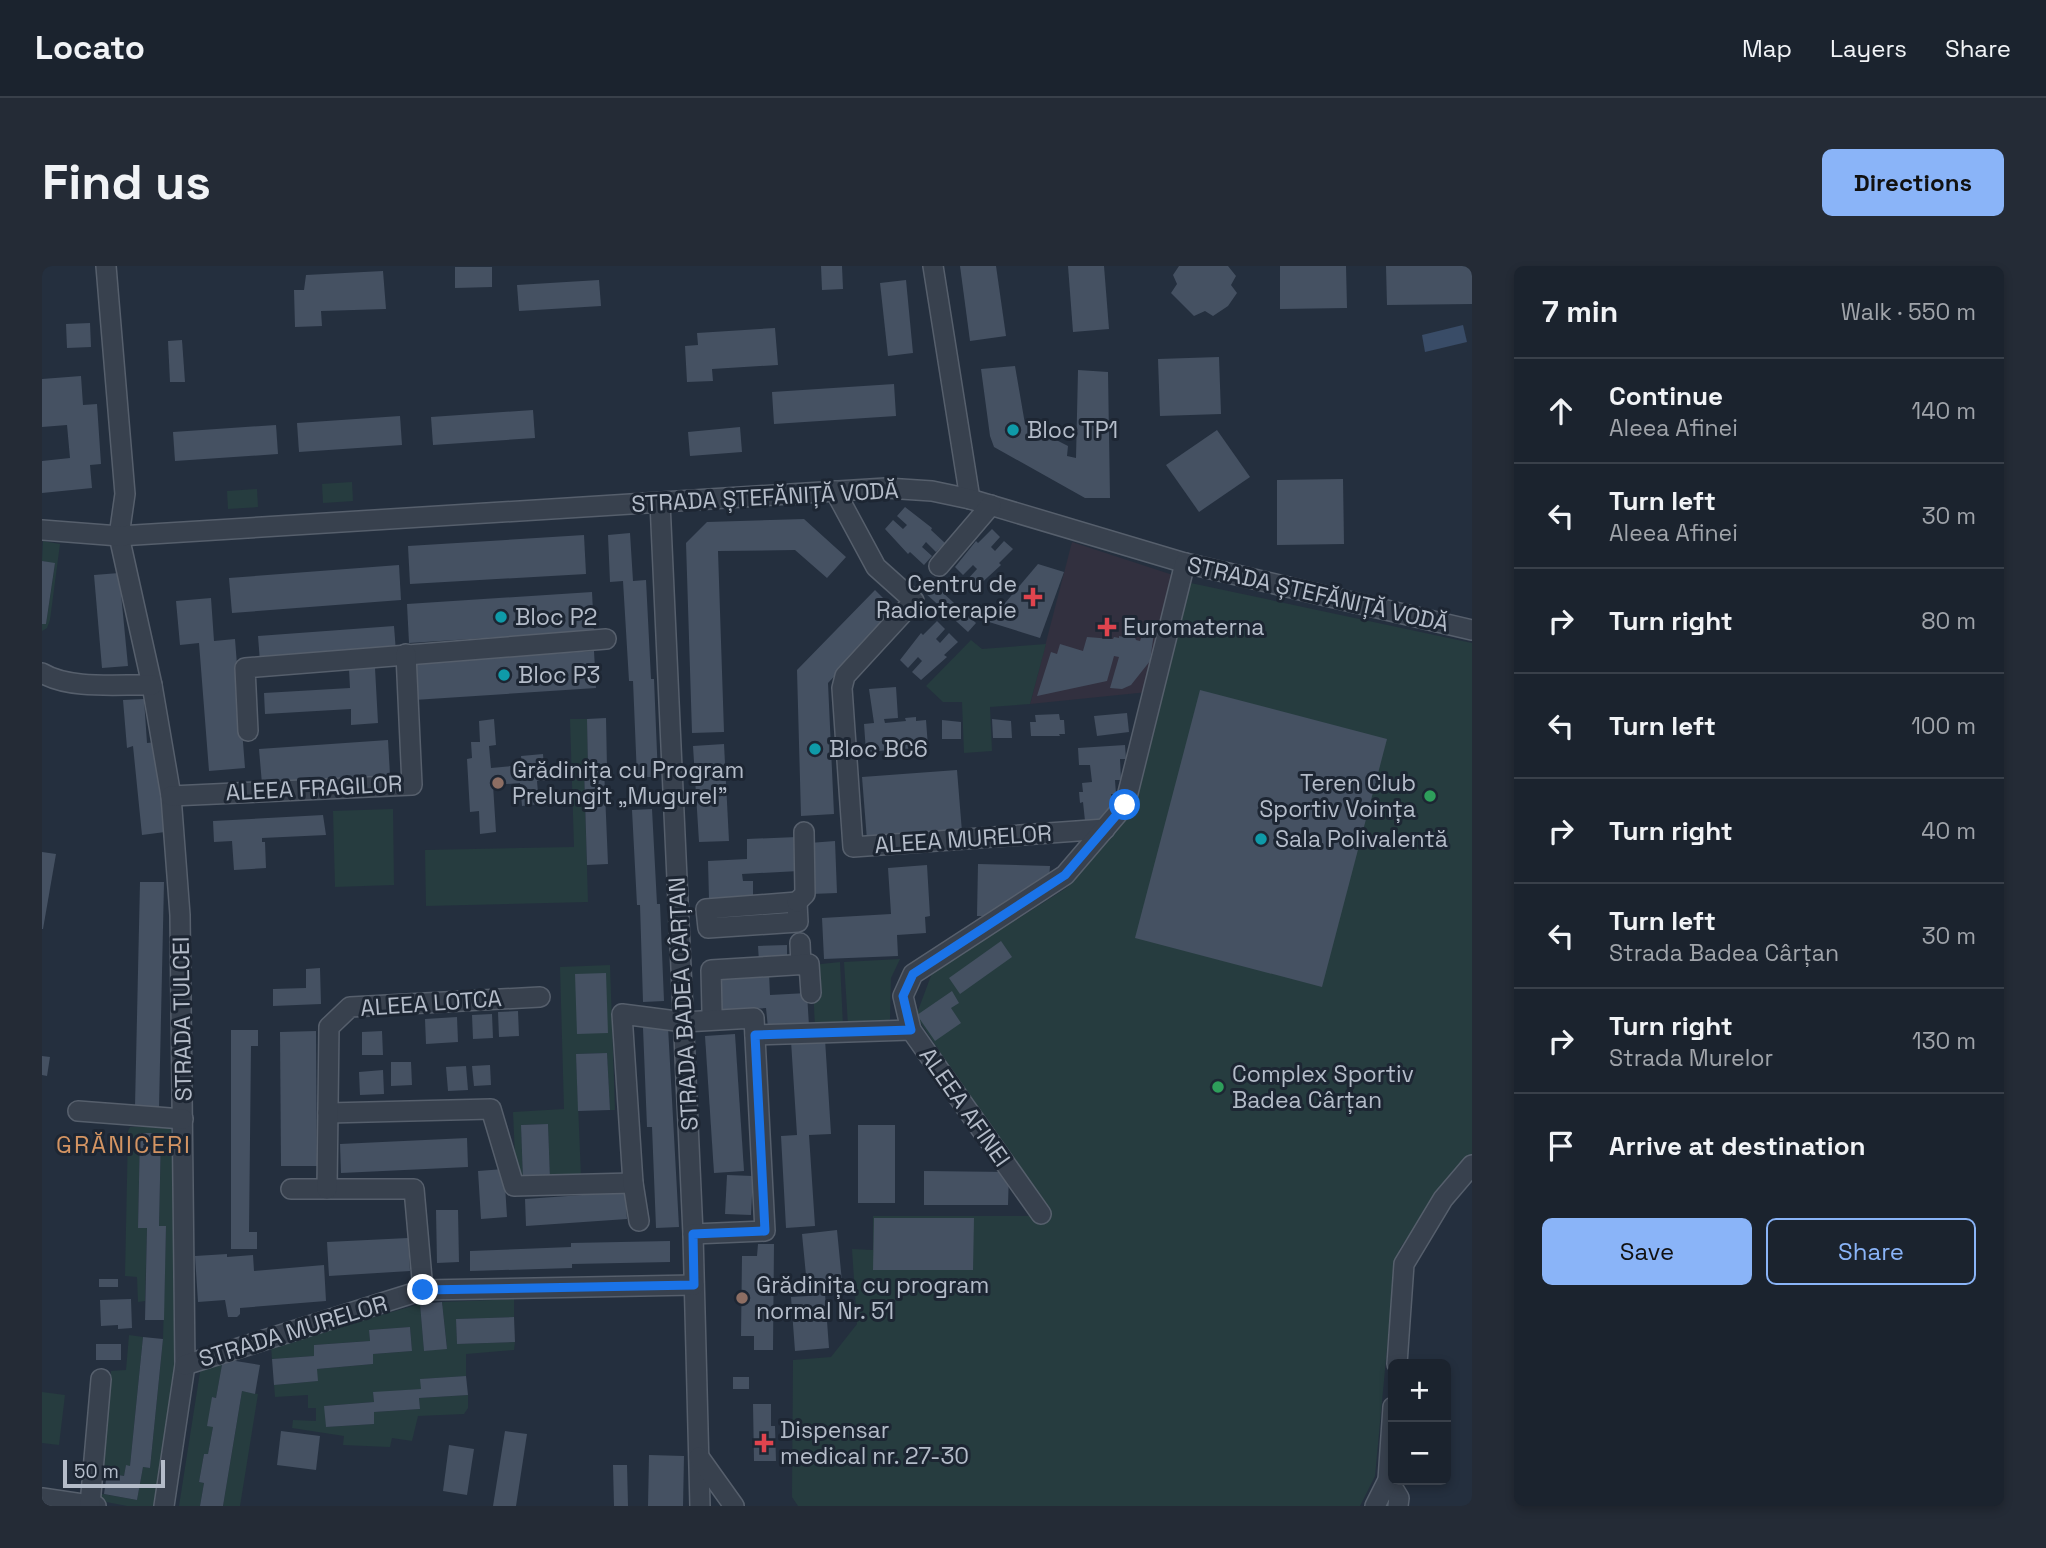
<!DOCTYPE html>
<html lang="en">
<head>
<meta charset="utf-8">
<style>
	body { margin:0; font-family:"Space Grotesk",sans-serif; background:#242b36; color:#f1f3f6 }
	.controls { position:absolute; right:21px; bottom:21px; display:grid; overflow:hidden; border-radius:10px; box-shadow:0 4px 10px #0003 }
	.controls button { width:63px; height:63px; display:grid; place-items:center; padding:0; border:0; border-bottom:2px solid #39404a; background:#1b232e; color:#f1f3f6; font:35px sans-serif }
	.scale { position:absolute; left:21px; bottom:18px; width:102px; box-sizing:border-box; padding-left:7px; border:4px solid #b4bcc9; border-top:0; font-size:19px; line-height:24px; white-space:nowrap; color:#b4bcc9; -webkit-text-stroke:5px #1d2633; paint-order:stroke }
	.stop { position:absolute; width:21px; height:21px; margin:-16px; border:5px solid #1a73e8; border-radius:50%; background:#fff }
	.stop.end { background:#1a73e8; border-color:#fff; box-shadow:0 2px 7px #0008 }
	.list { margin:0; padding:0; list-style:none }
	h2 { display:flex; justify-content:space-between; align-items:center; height:91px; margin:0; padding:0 28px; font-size:30px }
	h2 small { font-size:23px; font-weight:400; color:#a0a4aa }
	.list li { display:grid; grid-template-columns:46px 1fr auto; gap:21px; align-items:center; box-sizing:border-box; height:105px; padding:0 28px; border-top:2px solid #39404a }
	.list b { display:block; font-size:26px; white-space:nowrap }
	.list p { margin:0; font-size:23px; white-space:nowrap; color:#a0a4aa }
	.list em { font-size:23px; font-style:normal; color:#a0a4aa }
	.actions { display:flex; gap:14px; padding:21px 28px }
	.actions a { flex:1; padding:16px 0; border:2px solid #8ab4f8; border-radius:10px; text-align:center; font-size:24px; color:#8ab4f8 }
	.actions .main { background:#8ab4f8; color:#111 }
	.icon { flex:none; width:38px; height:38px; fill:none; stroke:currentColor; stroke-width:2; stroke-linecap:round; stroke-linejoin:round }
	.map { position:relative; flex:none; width:1430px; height:1240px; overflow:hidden; border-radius:10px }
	header { display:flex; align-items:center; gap:42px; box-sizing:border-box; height:98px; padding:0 35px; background:#1b232e; border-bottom:2px solid #39404a }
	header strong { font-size:33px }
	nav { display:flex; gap:38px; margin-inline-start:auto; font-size:24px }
	.intro { display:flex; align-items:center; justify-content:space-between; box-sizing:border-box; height:168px; padding:0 42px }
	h1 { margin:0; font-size:49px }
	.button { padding:18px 32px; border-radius:10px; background:#8ab4f8; color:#111; font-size:24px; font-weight:700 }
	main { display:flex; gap:42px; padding:0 42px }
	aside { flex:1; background:#1b232e; border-radius:10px; box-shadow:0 4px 10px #0003 }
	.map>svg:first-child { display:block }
	.medical { fill:#32303f }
	.green { fill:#263c3f }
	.water { fill:#394c67 }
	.building { fill:#455162 }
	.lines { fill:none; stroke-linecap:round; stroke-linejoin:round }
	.minor-casing { stroke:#565f6c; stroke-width:22 }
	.minor { stroke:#38414e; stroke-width:19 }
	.route { stroke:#1a73e8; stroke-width:9 }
	.culture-dot { fill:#0f9aa8; stroke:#1d2633; stroke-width:2.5 }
	.health-dot { fill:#e0444e; stroke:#1d2633; stroke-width:2.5 }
	.education-dot { fill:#8d6e63; stroke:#1d2633; stroke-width:2.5 }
	.leisure-dot { fill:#2e9e5b; stroke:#1d2633; stroke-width:2.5 }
	.labels { text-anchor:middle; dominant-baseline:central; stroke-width:6; stroke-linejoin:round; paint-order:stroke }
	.poi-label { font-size:23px; fill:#b4bcc9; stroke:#1d2633; text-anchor:start }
	.street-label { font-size:23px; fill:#b4bcc9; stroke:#1d2633 }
	.neighbourhood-label { font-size:24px; letter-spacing:2px; fill:#d59563; stroke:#1d2633 }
</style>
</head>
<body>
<header>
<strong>Locato</strong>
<nav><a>Map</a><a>Layers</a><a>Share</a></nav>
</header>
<div class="intro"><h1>Find us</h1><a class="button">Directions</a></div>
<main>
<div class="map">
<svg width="1430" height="1240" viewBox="0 0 1430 1240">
	<rect width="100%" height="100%" fill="#242f3e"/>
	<polygon class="medical" points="1030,276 1134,310 1106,426 988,438"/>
	<g class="green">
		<polygon points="310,216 311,235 281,237 280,218"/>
		<polygon points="215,223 216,241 186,243 185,225"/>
		<polygon points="1,275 18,278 8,354 5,362 0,365 0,358 4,358 13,298 0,295"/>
		<polygon points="1144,316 1430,377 1430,891 1411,906 1358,982 1350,1029 1333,1210 1318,1240 756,1240 750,1231 751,1094 789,1091 815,1058 810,983 831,984 831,950 1008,950 874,750 890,707 1026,621 1085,551"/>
		<polygon points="929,374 940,383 1004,378 988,438 948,441 950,485 922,487 920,436 901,436 884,420"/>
		<polygon points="528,453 545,453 546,502 542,503 546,636 384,640 383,584 532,581"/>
		<polygon points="351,543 352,619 293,621 291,545"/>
		<polygon points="858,693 849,712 848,753 843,756 806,759 802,696"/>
		<polygon points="798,696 801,760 773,762 770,699"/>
		<polygon points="568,699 573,844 568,844 565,787 534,788 539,911 508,913 506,858 479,859 481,914 474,914 471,846 522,843 518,701"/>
		<polygon points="126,860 133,863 135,1101 116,1240 85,1240 54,1234 55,1227 95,1234 101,1201 108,1202 121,1073 124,961 117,960 119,868 98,867 96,961 105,962 103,1035 96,1036 95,1011 83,1010 86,865 88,861"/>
		<polygon points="472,1033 472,1051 414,1053 415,1078 473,1076 472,1084 424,1088 424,1110 379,1113 379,1123 331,1127 332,1136 283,1140 284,1161 332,1158 332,1146 378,1143 377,1132 426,1129 426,1142 422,1148 376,1150 370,1175 350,1172 348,1181 301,1179 302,1170 250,1162 251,1154 274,1155 274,1142 266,1142 266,1129 233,1131 232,1119 275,1115 275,1103 331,1098 331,1088 370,1085 368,1061 327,1064 328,1075 272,1079 272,1090 230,1093 229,1080 378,1038 382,1085 405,1082 400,1036"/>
		<polygon points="87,1069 101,1071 88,1200 84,1200 82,1210 58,1205 66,1119 69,1118 69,1105 84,1104"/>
		<polygon points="181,1094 174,1132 171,1131 171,1161 166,1188 162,1188 157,1216 162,1217 158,1240 137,1240 158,1106"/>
		<polygon points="200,1125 216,1128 198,1240 181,1240"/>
		<polygon points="0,1126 23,1129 17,1179 0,1177"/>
	</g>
	<polygon class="water" points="1421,59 1425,76 1383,86 1380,69"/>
	<g class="building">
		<polygon points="779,0 800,0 801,23 780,24"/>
		<polygon points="918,0 954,0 964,70 928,75"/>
		<polygon points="1026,0 1062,0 1067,63 1031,66"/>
		<polygon points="1137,0 1186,0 1194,10 1189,19 1195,27 1186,40 1171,50 1163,45 1152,50 1129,27 1135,18 1131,9"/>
		<polygon points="1238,0 1304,0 1305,42 1238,43"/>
		<polygon points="1344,0 1430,0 1430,38 1345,39"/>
		<polygon points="413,1 450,1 450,21 413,22"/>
		<polygon points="341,5 344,43 279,45 280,60 253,61 252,24 262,24 264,9"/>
		<polygon points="557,14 559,40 477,45 475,19"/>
		<polygon points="864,14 871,87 846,90 838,17"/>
		<polygon points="48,57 49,81 25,82 24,58"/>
		<polygon points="733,62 736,99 670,103 671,115 645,116 643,80 656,79 655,67"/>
		<polygon points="140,74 143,116 128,116 126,75"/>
		<polygon points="1177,91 1179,148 1118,150 1116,93"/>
		<polygon points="973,100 983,158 1026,180 1025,190 1034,192 1036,104 1066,106 1068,232 1043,232 952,181 948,170 939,103"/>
		<polygon points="39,110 41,139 55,138 59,198 48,199 50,222 0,227 0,195 28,192 25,159 0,161 0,113"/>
		<polygon points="852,118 854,150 732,158 730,126"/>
		<polygon points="491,144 493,172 391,179 389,151"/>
		<polygon points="358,150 360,179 257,186 255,157"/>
		<polygon points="234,159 236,188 133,195 131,166"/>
		<polygon points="698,161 700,186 648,190 646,166"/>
		<polygon points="1175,164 1208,211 1157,246 1124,199"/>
		<polygon points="1301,213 1302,278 1235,279 1235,214"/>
		<polygon points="863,241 890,262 889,264 903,277 894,286 884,276 880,281 890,290 882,299 868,286 866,288 843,263 851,254 861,263 865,259 855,250"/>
		<polygon points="762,253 804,291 785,312 753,284 676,285 682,466 650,467 644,277 665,256"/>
		<polygon points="950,263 958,271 949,281 953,285 962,275 971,283 957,297 959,299 934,322 925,314 935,303 931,299 921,309 913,301 934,275 936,277"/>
		<polygon points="588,267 591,315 604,314 609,413 612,413 616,511 595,511 591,415 587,415 581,315 568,316 566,269"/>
		<polygon points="542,269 544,308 368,318 366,280"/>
		<polygon points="0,295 13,297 4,358 0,358"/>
		<polygon points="996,298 1022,306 998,372 947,356"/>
		<polygon points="357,299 359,334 190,347 187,312"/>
		<polygon points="77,307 86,400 60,402 52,309"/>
		<polygon points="889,316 934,357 926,366 881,325"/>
		<polygon points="833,324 854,345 786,417 792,548 759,550 755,404"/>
		<polygon points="550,326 552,365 367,377 365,338"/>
		<polygon points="169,332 172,375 193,373 203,502 167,505 157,377 138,379 134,335"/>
		<polygon points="895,355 903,363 894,373 898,377 907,367 916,376 902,389 905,391 879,414 870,406 880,395 876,391 866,402 858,394 879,367 881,369"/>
		<polygon points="352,360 354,386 218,396 216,370"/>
		<polygon points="1112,367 1108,395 1089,419 1080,423 1068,422 1077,391 1072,390 1065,415 995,430 1009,386 1015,388 1018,378 1041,385 1045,371 1071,373 1072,371 1077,372 1077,370 1086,372 1092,369 1094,374 1098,375 1100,369"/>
		<polygon points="552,385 554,422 372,434 370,396"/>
		<polygon points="333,402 336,457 309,459 309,443 223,448 222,427 308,422 307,403"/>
		<polygon points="854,421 856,452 842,453 843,457 864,455 863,452 874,451 874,455 884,454 886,481 824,486 822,458 832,457 827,423"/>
		<polygon points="1158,424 1345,473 1280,721 1093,672"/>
		<polygon points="102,433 105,477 115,476 123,566 100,569 91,480 85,482 81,434"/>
		<polygon points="1085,447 1087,466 1055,470 1052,450"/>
		<polygon points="1017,448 1018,454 1022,454 1023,468 1017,468 1018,470 989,470 988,456 994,456 993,449"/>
		<polygon points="564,452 565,502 562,502 566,598 545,599 542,502 546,502 545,453"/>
		<polygon points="452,453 454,479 447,480 449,502 480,499 479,490 501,488 503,515 495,515 497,538 480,540 478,517 451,519 454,566 438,568 437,545 428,546 425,493 430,492 429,476 438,476 437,455"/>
		<polygon points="950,453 969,455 970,472 951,472"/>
		<polygon points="900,454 919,456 919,473 900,473"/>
		<polygon points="346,474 348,509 220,518 217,483"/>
		<polygon points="682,478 687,575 657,576 651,480"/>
		<polygon points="1083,479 1084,493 1078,493 1079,514 1073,514 1074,528 1069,528 1070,549 1061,550 1061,553 1043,555 1041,536 1038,537 1037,526 1041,526 1040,517 1050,516 1048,499 1037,499 1036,482"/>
		<polygon points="915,504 920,566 825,574 820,511"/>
		<polygon points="610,543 615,638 618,638 622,735 601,736 598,639 595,639 590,544"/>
		<polygon points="281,549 284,569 220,572 220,576 223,576 224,602 192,604 190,575 172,576 171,555"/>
		<polygon points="755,571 757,605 700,608 701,615 711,615 711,631 667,633 666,595 705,593 705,573"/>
		<polygon points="793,575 795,627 769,628 767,577"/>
		<polygon points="0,586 14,588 1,663 0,663"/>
		<polygon points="936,598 1008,600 1007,613 949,650 935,650"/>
		<polygon points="885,599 888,650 883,651 884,667 855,669 856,690 782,693 780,652 849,648 846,602"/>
		<polygon points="98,616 122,616 117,842 93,841"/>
		<polygon points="959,675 970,691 918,728 907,712"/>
		<polygon points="745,679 745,695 717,696 716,680"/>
		<polygon points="278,702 279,738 231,740 231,723 264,722 264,703"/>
		<polygon points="564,707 566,767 535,768 533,708"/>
		<polygon points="727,707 728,729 765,727 767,760 726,762 724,742 679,745 677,710"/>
		<polygon points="910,725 917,737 909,742 919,757 893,775 875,749"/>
		<polygon points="476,745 477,770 457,771 456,746"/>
		<polygon points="450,748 451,772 431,773 430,749"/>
		<polygon points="415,751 416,776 384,778 383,753"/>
		<polygon points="626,761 637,961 614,962 610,861 605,861 601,762"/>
		<polygon points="189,764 216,764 216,780 209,780 207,966 215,966 215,983 189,983"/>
		<polygon points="274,765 275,900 239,900 238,766"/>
		<polygon points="340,765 341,789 320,789 320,766"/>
		<polygon points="693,768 702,905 672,907 663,770"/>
		<polygon points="783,773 789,868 767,869 773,960 744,962 739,870 755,869 749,775"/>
		<polygon points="565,787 568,844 536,845 534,788"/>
		<polygon points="0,790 8,791 5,810 0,809"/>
		<polygon points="349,796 369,796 370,819 349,820"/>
		<polygon points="448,799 449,819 432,820 430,800"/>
		<polygon points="424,800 426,824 406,825 404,801"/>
		<polygon points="341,804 342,828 318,829 317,806"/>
		<polygon points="506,858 508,913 481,914 479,859"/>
		<rect x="816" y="859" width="37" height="78"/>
		<polygon points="98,867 119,867 117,960 124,960 122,1054 103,1054 105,962 96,962"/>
		<polygon points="425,872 426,901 299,907 298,878"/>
		<polygon points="462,903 465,951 439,953 436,905"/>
		<polygon points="882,905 967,906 966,939 882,939"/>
		<polygon points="685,909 711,910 709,949 683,948"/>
		<polygon points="583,926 585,953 484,960 483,933"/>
		<polygon points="394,944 416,944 417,996 395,997"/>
		<polygon points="832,952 932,952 931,1004 831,1004"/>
		<polygon points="795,964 801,1026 783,1028 787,1082 753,1085 749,1031 766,1030 760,968"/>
		<polygon points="366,972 368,1005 287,1010 285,976"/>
		<polygon points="628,975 628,996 530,998 530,1002 428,1005 428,985 529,981 529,977"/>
		<polygon points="716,978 732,978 731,1084 712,1084 712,1070 699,1070 700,990 715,990"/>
		<polygon points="185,988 185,991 211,989 212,1005 282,999 284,1035 198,1042 198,1048 195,1051 186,1051 183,1034 156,1036 153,990"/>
		<rect x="57" y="1013" width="19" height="8"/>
		<polygon points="89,1033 90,1062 76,1063 76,1059 59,1060 58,1034"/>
		<polygon points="400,1036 405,1083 382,1085 378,1038"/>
		<polygon points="472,1051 473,1076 415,1078 414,1053"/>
		<polygon points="368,1061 370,1085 331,1088 331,1098 275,1103 276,1115 232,1119 230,1093 272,1090 272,1079 328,1075 327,1064"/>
		<polygon points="101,1071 121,1073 108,1202 101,1201 95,1234 62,1228 65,1207 82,1210 84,1199 88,1200"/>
		<rect x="54" y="1078" width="25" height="16"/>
		<polygon points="181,1093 218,1099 213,1128 200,1125 181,1240 158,1240 162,1217 157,1216 162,1188 166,1188 171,1161 165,1160 170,1131 174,1132"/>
		<polygon points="424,1110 426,1129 377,1132 378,1143 332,1146 332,1158 284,1161 282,1140 332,1136 331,1126 379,1123 378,1113"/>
		<rect x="691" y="1111" width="16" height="12"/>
		<polygon points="711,1138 729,1138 729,1160 733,1160 734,1195 712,1195"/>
		<polygon points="239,1165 278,1170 274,1204 235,1199"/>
		<polygon points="463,1165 485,1168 474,1240 451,1240"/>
		<polygon points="407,1179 432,1183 425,1229 401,1225"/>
		<polygon points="607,1189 642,1190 641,1240 606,1240"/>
		<polygon points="571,1199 585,1199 586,1240 572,1240"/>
	</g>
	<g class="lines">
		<g class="minor-casing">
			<g id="minor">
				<polyline points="64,0 83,228 77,270 110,419 129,530 138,649 143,1099 122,1240"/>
				<polyline points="891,0 928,233"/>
				<polyline points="793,225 834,301 872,335 803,410 800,422 811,581 1063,563"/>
				<polyline points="618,236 651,968 658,1240"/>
				<polyline points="0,264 77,270 844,222 890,225 928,233 1143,297 1430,364"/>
				<polyline points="897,300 949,239"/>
				<path d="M0,407C28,424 78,418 110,419"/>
				<polyline points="206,465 203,402 564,373"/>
				<polyline points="129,530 370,519 364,388"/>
				<polygon points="755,636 756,656 666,662 664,643"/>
				<polyline points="755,636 763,628 762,566"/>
				<polyline points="758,677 759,699"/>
				<polyline points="670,746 669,704 767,698 769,727"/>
				<polyline points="713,769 869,764"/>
				<polyline points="36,845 141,853"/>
				<polyline points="286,847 449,843 472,920 591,917"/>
				<polyline points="249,923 372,923 381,1024"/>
				<polyline points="285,923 287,761 308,741 498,731"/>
				<polyline points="999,948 869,764 861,730 871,708 1023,609 1083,539 1143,297"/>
				<polyline points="597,955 591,917 580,748 642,756 712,752 723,965 651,968"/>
				<polyline points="1355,1098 1362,998 1401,933 1430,899"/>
				<polyline points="143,1099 381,1024 652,1019"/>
				<polyline points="657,1191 692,1240"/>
				<polyline points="1346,1214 1357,1232 1356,1240"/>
				<polyline points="0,1232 54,1240"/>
				<polyline points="48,1239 59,1113"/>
				<polyline points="1333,1240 1346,1214 1351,1141"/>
			</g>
		</g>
		<use href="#minor" class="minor"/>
	</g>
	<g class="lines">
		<polyline class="route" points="381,1024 652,1019 651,968 723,965 713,769 869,764 861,730 871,708 1023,609 1083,539"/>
	</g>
	<g class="culture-dot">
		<circle cx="971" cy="164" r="7"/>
		<circle cx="459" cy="351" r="7"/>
		<circle cx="462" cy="409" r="7"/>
		<circle cx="773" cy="483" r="7"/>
		<circle cx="1219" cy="573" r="7"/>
	</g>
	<g class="health-dot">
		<path d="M987.5 320.5h7v7h7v7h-7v7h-7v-7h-7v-7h7z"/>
		<path d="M1061.5 350.5h7v7h7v7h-7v7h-7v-7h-7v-7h7z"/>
		<path d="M718.5 1166.5h7v7h7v7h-7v7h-7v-7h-7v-7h7z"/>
	</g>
	<g class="education-dot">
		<circle cx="456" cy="517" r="7"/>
		<circle cx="700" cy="1032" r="7"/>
	</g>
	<g class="leisure-dot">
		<circle cx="1388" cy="530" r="7"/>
		<circle cx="1176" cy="821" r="7"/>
	</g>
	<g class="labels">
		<g class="poi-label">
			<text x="985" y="164">Bloc TP1</text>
			<text x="975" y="318" text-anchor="end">Centru de<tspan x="975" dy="26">Radioterapie</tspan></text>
			<text x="473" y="351">Bloc P2</text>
			<text x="1081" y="361">Euromaterna</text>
			<text x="476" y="409">Bloc P3</text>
			<text x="787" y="483">Bloc BC6</text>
			<text x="470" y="504">Grădinița cu Program<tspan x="470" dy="26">Prelungit „Mugurel”</tspan></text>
			<text x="1374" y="517" text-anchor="end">Teren Club<tspan x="1374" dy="26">Sportiv Voința</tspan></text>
			<text x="1233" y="573">Sala Polivalentă</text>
			<text x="1190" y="808">Complex Sportiv<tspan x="1190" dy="26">Badea Cârțan</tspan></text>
			<text x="714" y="1019">Grădinița cu program<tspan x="714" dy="26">normal Nr. 51</tspan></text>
			<text x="738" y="1164">Dispensar<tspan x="738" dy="26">medical nr. 27-30</tspan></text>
		</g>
		<g class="street-label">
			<text transform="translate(723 231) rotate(-3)">STRADA ȘTEFĂNIȚĂ VODĂ</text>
			<text transform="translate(1276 328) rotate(13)">STRADA ȘTEFĂNIȚĂ VODĂ</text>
			<text transform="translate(272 522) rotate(-3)">ALEEA FRAGILOR</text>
			<text transform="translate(921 573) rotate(-4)">ALEEA MURELOR</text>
			<text transform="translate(389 737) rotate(-4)">ALEEA LOTCA</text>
			<text transform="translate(641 738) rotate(-93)">STRADA BADEA CÂRȚAN</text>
			<text transform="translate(140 753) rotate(-91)">STRADA TULCEI</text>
			<text transform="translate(923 841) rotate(55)">ALEEA AFINEI</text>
			<text transform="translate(251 1065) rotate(-17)">STRADA MURELOR</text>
		</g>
		<g class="neighbourhood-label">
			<text x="82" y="878">GRĂNICERI</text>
		</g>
	</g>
</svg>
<div class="controls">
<button>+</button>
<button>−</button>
</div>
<div class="scale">50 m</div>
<div class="stop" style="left:1083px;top:539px"></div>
<div class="stop end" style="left:381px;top:1024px"></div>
</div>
<aside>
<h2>7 min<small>Walk · 550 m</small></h2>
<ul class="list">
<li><svg class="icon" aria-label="ahead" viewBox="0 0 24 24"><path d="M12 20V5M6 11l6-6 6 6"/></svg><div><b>Continue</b><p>Aleea Afinei</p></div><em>140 m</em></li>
<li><svg class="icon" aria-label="left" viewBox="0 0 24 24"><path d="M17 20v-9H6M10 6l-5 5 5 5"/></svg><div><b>Turn left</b><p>Aleea Afinei</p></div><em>30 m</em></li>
<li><svg class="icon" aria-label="right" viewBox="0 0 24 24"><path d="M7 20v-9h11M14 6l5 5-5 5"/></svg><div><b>Turn right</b></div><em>80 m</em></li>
<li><svg class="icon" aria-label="left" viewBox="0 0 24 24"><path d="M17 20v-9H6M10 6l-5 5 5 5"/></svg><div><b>Turn left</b></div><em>100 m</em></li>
<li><svg class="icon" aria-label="right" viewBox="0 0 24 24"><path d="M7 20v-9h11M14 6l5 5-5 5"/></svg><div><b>Turn right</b></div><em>40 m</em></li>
<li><svg class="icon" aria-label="left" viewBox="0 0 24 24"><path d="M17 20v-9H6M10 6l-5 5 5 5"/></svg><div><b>Turn left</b><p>Strada Badea Cârțan</p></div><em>30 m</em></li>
<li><svg class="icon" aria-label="right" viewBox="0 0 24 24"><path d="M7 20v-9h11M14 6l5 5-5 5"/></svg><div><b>Turn right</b><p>Strada Murelor</p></div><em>130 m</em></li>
<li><svg class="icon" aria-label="arrive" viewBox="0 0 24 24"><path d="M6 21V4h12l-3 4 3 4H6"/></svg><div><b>Arrive at destination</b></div></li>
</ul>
<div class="actions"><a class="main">Save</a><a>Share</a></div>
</aside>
</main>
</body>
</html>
